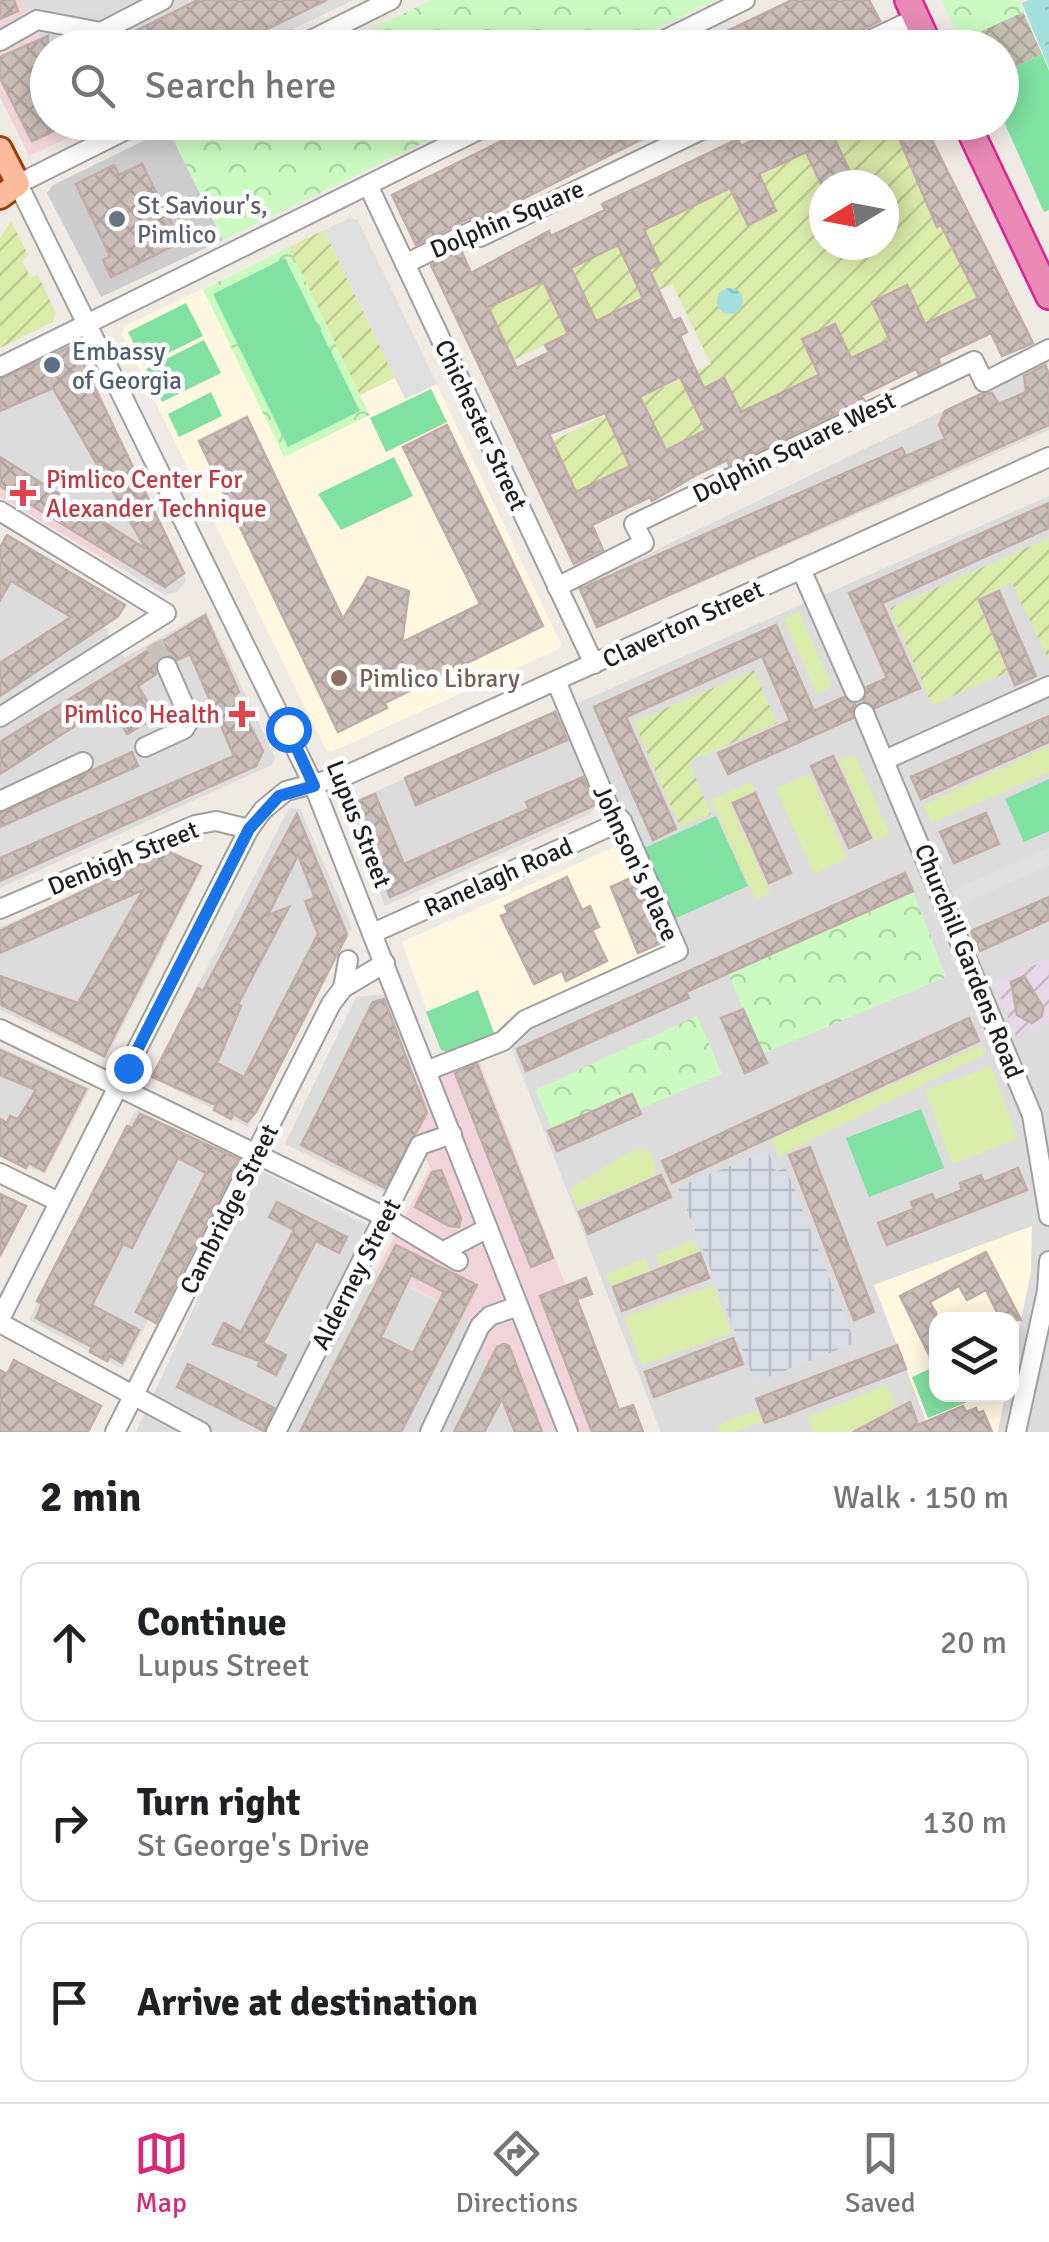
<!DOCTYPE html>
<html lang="en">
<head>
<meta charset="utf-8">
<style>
	body { margin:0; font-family:Signika,sans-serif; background:#f2f2f2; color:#202124 }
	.controls { position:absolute; right:30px; bottom:30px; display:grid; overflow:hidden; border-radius:20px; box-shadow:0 5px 25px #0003 }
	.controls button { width:90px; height:90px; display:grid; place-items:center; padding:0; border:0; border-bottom:2px solid #e0e0e0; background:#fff; color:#202124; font:50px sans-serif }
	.compass { position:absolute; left:809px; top:170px; width:90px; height:90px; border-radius:50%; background:#fff; box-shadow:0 5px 25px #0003; rotate:260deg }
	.stop { position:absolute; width:30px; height:30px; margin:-22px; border:8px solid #1a73e8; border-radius:50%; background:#fff }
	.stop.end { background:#1a73e8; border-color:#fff; box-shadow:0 2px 10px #0008 }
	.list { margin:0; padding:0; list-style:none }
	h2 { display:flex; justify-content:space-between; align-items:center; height:130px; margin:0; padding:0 40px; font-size:42px }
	h2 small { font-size:32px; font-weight:400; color:#757577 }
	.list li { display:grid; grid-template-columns:65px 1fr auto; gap:30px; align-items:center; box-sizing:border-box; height:160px; margin:0 20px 20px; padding:0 20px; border:2px solid #e0e0e0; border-radius:20px }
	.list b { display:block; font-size:38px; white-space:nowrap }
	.list p { margin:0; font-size:32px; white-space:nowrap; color:#757577 }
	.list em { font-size:32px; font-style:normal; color:#757577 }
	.icon { flex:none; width:55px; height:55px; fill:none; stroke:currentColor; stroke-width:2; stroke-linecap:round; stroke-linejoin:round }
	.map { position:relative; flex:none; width:1049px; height:1432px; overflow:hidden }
	.search { position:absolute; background:#fff; box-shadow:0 5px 25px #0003; left:30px; right:30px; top:30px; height:110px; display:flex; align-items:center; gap:25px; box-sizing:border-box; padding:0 35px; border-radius:55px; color:#757577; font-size:38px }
	.sheet { height:670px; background:#fff }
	nav { display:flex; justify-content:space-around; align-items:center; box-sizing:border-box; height:140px; border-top:2px solid #e0e0e0; background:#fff; font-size:28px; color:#757577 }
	nav a { display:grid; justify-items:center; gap:5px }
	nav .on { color:#db2777 }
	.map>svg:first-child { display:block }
	.residential { fill:#dddcdc; fill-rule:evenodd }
	.commercial { fill:#f1d4da }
	.industrial { fill:url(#industrial-furrows) }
	.education { fill:#fff7df }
	.religious { fill:#cdcdcd }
	.construction { fill:url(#construction-cross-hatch) }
	.grass { fill:#dbebaa }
	.park { fill:url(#park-crowns) }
	.garden { fill:url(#garden-furrows) }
	.pitch { fill:#81e1a3 }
	.parking { fill:#dfdfdf }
	.plaza { fill:url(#plaza-grid) }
	.water { fill:url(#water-ripples) }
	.building { fill:url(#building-cross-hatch); stroke:#c2aca7; stroke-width:2.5; fill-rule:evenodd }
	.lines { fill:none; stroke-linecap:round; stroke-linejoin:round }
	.minor-tunnel { stroke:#c6c1bd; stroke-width:18; stroke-dasharray:18 9; stroke-linecap:butt }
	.minor-casing { stroke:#a0a0a0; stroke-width:22 }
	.major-casing { stroke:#9a3f00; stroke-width:28 }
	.highway-casing { stroke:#df2194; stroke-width:30 }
	.minor { stroke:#fff; stroke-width:18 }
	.major { stroke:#feba9c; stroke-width:22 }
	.highway { stroke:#e98bb5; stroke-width:25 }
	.route { stroke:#1a73e8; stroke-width:12 }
	.worship-dot { fill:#6b7280; stroke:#fff; stroke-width:4 }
	.service-dot { fill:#5c6f8a; stroke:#fff; stroke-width:4 }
	.health-dot { fill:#e0444e; stroke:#fff; stroke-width:4 }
	.education-dot { fill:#8d6e63; stroke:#fff; stroke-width:4 }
	.labels { text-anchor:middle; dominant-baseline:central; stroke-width:9; stroke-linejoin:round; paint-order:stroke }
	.worship-label { font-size:25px; fill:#5b616d; stroke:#fff; text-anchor:start }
	.street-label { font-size:25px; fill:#1f1f1f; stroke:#fff }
	.service-label { font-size:25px; fill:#4e5e75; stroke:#fff; text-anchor:start }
	.health-label { font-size:25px; fill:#be3a42; stroke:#fff; text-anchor:start }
	.education-label { font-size:25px; fill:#785e54; stroke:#fff; text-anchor:start }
</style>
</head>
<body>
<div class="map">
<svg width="1049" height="1432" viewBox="0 0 1049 1432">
	<defs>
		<pattern id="industrial-furrows" width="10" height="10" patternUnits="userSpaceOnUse" patternTransform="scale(2.5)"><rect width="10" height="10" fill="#e8d7e9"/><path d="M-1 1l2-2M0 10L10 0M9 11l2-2" fill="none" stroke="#c7b8c7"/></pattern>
		<pattern id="construction-cross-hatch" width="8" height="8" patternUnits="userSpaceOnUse" patternTransform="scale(2.5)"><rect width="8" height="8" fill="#c5c0b0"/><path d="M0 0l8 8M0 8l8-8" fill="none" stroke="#a9a597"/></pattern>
		<pattern id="park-crowns" width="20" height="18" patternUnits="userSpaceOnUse" patternTransform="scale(2.5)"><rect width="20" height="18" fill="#ccfbc1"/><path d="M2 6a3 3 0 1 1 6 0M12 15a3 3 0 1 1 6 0" fill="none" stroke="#afd7a5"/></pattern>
		<pattern id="garden-furrows" width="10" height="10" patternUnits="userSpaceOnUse" patternTransform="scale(2.5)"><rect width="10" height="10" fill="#dbebaa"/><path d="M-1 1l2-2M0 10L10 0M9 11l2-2" fill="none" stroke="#bcc992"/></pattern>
		<pattern id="plaza-grid" width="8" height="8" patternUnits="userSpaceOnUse" patternTransform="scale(2.5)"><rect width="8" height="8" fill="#d9dde6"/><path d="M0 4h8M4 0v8" fill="none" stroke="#babdc5"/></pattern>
		<pattern id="water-ripples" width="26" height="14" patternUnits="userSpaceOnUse" patternTransform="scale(2.5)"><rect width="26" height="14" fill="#a4dfdd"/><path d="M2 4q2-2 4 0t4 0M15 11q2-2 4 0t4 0" fill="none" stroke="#8dbfbd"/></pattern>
		<pattern id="building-cross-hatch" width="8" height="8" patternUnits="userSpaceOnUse" patternTransform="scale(2.5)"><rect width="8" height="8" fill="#ccbebb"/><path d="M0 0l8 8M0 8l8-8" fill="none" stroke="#afa3a0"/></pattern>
	</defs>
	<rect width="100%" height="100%" fill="#f0eae5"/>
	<g class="residential">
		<polygon points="21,0 353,0 256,47 48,48 47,54"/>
		<polygon points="75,339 186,581 177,592 165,595 115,565 133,537 0,460 0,374"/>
		<polygon points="1048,360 1049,430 596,629 578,588"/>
		<path d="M1049,496V1432H661L508,1039L520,1027L679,956L617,820L608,823L596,805L590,814L385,906L345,805ZM936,1320H1012V1394H936Z"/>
		<polygon points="0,565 107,630 124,658 206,612 275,757 272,765 0,888"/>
		<polygon points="289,808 300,809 352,928 248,1127 151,1077"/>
		<polygon points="169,854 202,870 106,1059 0,1010 0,927"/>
		<polygon points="386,994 428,1114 390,1195 285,1144 356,997"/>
		<polygon points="0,1047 90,1088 45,1174 0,1155"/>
		<polygon points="139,1110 234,1158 124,1366 119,1367 29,1320 135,1111"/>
		<polygon points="258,1169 367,1225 353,1259 466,1316 513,1432 136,1432"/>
	</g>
	<g class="commercial">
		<polygon points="0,0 21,0 47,54 48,122 81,123 85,130 29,156 0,97"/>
		<polygon points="0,460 134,537 115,565 0,497"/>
		<polygon points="479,1060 622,1432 513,1432 466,1316 377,1270 430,1168 400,1093"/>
	</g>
	<polygon class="industrial" points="1049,959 1049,1022 1016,1036 994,983"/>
	<g class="education">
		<polygon points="350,218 358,220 561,644 559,649 331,752 326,750 122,334 125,326"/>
		<polygon points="621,844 666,946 512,1015 494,1033 447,1052 441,1050 402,942"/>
		<polygon points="1032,1226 1031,1271 1012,1365 1012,1320 936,1320 936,1394 1005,1395 998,1432 930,1432 874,1285"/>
	</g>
	<polygon class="religious" points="168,129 223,240 101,297 47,193 53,185"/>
	<polygon class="construction" points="1023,12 1042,54 1002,74 1002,48 961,47 958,42"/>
	<g class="grass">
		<polygon points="799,612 832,687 817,694 784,619"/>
		<polygon points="1049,746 1049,772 932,823 924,805"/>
		<polygon points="855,755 890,834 875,841 839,761"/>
		<polygon points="810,774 847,859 814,874 776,788"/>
		<polygon points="751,782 756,791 730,803 770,893 756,900 711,800"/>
		<polygon points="980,1045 985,1054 779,1156 771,1139"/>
		<polygon points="991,1066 1018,1139 952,1164 925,1091"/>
		<polygon points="632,1150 649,1150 656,1167 654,1176 577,1208 570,1189"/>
		<polygon points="695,1240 699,1252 660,1267 656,1255"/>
		<polygon points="645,1259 650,1271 610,1286 606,1274"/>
		<polygon points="714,1285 731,1333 642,1365 624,1317"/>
		<polygon points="887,1385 896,1407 850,1432 813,1432 807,1417"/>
		<polygon points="757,1410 762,1422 735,1432 721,1432 718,1425"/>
	</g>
	<g class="park">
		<polygon points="432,0 715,0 618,47 334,47"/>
		<polygon points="942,0 1017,0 1023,12 960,41"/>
		<polygon points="181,122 464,122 464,123 223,240 168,129"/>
		<polygon points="289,247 370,415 284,457 203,289"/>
		<polygon points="913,891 946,977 762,1054 728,973"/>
		<polygon points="697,1016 722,1074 639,1109 631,1094 552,1129 535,1090"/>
	</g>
	<g class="garden">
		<polygon points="872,122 892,123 937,227 941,225 978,298 921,326 907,285 873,301 895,337 845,361 844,344 835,324 803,339 811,358 827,371 736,415 736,404 724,379 690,395 710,429 658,453 658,435 648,414 614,431 622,449 636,463 576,492 552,441 711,364 672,284 513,360 488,307 623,243 633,276 659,264 640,232 734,187 775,211 765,188 753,177 809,150 824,187 824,245 884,245 884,185 829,185 830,143"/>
		<polygon points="11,221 28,255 22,261 30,277 38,275 56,313 52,322 0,348 0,238"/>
		<polygon points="324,230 395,378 360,395 289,247"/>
		<polygon points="1049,538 1049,661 1012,583 977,599 1008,672 932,705 890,608"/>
		<polygon points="754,670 777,723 689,762 711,814 680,827 634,722"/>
	</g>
	<g class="pitch">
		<polygon points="1042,54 1049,71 1049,210 1044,212 1002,117 1002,74"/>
		<polygon points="285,258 360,411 288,447 213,294"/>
		<polygon points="186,303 203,336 144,365 128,332"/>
		<polygon points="204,340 221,373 162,402 146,369"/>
		<polygon points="431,389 447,422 386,452 370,418"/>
		<polygon points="211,392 222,416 179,437 168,414"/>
		<polygon points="394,457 413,496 341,530 318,494"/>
		<polygon points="1049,779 1049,831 1024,842 1005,799"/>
		<polygon points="716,816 748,886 674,919 642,849"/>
		<polygon points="478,990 494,1033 447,1052 441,1050 426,1012"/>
		<polygon points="921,1109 944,1168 869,1197 846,1138"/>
		<polygon points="936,1366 936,1394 984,1395 928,1418 912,1377"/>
	</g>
	<g class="parking">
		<polygon points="350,218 358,220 437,384 405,399 324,230"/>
		<polygon points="1049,847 1049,865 959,906 952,891"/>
		<polygon points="930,882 962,972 958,974 937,926 925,884"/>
	</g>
	<polygon class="plaza" points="768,1151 776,1171 786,1168 855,1343 755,1382 678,1187"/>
	<g class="water">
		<polygon points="1029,0 1049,0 1049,68 1022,3"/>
		<circle cx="730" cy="301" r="13"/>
	</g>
	<g class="building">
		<polygon points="0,0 14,0 18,11 0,19"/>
		<polygon points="198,0 327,0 228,48 101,48"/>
		<polygon points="792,0 869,0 880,21 847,37 841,48 692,48"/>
		<polygon points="48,36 48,122 55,122 58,129 32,141 0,78 0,57"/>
		<polygon points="540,122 676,122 483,219 470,218 416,245 392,195"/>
		<path d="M791,122H872L835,140L851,174L823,188L806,152L759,174L776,211L748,225L730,188L644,230L660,264L649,269L673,321L680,318L687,332L680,336L704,388L724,378L741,412L819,375L802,339L835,324L851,358L890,340L872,302L907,285L925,324L978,298L941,225L937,227L892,122H923L1033,343L1002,356L991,333L938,358L940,363L919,374L916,369L861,396L864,400L729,465L727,460L698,474L652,501L650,497L592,525L603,550L574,564L431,265L461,250L471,273L549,231L551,236L605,210L602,204L738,139L741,146ZM618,245L643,298L596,321L571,268ZM543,281L568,334L545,345L549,352L517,368L488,307ZM680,377L706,430L666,450L640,397ZM605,413L630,466L576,492L549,434Z"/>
		<polygon points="142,164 181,242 111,277 103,260 110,256 76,184 114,165 119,175"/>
		<polygon points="74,345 184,573 165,587 0,486 0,457 146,549 53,388 0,411 0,379"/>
		<polygon points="1045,365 1049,374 1049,425 597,627 580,589 902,448 906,456 945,439 939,425 945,411 981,394 992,393 999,404 1026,392 1024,376"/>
		<polygon points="247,417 343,619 368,577 409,591 402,642 480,604 403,447 447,425 543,626 385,703 387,708 338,732 199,441"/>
		<polygon points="1049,503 1049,528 882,603 920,688 875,708 864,701 867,687 887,678 849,593"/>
		<polygon points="7,535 125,605 118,616 0,696 0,663 71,617 11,581 0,600 0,548"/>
		<polygon points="999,591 1036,676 1015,685 979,600"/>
		<polygon points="205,615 239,692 235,695 263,751 256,766 0,881 0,858 234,756 190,654 177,660 167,655 156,660 156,674 138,686 156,717 127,734 109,704 0,774 0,742"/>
		<polygon points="776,625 814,711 844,697 855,704 853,718 728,774 718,753 790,721 762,656 626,717 676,829 653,840 594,707"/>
		<polygon points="555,712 567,740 416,805 405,778"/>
		<polygon points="1049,716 1049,742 921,799 911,777"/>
		<polygon points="132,752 138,766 0,827 0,813"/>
		<polygon points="833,756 871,838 849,848 811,766"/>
		<polygon points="583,777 595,805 390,897 352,804 375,794 404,864 529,809 526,802"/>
		<polygon points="755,793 791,873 769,883 733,803"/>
		<polygon points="986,813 999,844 954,863 940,832"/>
		<path d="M297,814L347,935L256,1112L247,1122L233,1114L231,1119L214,1110L216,1105L152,1077L198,988L203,991ZM298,855L315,898L305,901L318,934L244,1077L217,1063L241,1006L238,1004L289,907L268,915Z"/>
		<polygon points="167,851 201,866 104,1056 0,1004 0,976 78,1003 143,890 0,953 0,931"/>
		<polygon points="905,873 913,891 686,992 689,998 526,1071 517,1049"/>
		<polygon points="567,877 582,910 590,906 599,927 592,930 607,961 566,981 562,971 534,984 501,916 508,913 505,906"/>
		<polygon points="633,877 661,943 638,953 611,887"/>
		<polygon points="1049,897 1049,920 980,951 971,931"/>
		<polygon points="1024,976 1043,1007 1042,1016 1032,1023 1017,1015 1011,982"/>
		<polygon points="384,999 427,1113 385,1188 301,1145 373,1002"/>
		<polygon points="743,1009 767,1063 745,1073 721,1018"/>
		<polygon points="969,1018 979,1041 672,1183 662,1161"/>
		<polygon points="0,1050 86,1089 44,1171 29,1163 26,1168 0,1155 0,1119 7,1123 10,1116 18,1119 36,1090 0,1075"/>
		<polygon points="477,1064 553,1258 531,1267 455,1073"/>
		<polygon points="632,1094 641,1114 557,1151 548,1131"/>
		<polygon points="140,1114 239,1159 156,1323 136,1312 206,1173 178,1158 132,1248 123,1244 92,1305 139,1330 122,1363 110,1356 107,1361 90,1352 92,1347 36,1318 42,1304 37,1301 127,1126 132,1128"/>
		<polygon points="810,1147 874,1312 854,1320 789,1155"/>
		<polygon points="1018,1168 1027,1190 887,1245 878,1223 914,1209 911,1202 932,1194 935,1201 962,1190 960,1183 981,1175 984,1182"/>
		<polygon points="441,1170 461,1218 459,1227 449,1226 415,1207 432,1172"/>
		<polygon points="661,1175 671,1197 588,1234 579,1212"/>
		<polygon points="0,1194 26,1206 0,1256"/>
		<polygon points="277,1202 347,1237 339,1253 316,1241 263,1343 286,1355 276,1375 258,1366 260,1361 213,1344 224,1323 241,1332 294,1230 269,1217"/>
		<path d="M396,1245L477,1285L401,1432H300ZM411,1275L444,1292L413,1353L381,1337Z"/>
		<polygon points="986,1252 1021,1320 1001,1320 986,1290 967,1300 959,1286 930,1302 936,1313 936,1369 900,1296"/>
		<polygon points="700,1253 709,1278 622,1311 613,1287"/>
		<polygon points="586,1278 592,1294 577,1299 619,1410 633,1405 643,1432 592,1432 540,1296"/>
		<polygon points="733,1338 743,1364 654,1397 645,1372"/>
		<polygon points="504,1344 509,1346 542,1432 515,1432 502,1399 484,1432 454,1432 497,1347"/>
		<polygon points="897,1345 906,1369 765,1423 756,1399"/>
		<polygon points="14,1360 101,1406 88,1432 0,1432 0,1370 7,1374"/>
		<polygon points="188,1364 274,1408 264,1431 177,1387"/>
		<polygon points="910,1402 918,1425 963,1406 966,1412 976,1408 978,1413 983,1411 992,1432 853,1432"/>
	</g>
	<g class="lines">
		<polyline class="minor-tunnel" points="154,643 167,667"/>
		<g class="minor-casing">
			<g id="minor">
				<polyline points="0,41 37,20 101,32 163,0"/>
				<polyline points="295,48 391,0"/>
				<polyline points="648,48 745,0"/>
				<polyline points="853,48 917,18"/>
				<polyline points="142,122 18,184 314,786 568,1432"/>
				<polyline points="368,185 594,664"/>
				<polyline points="405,264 476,229 480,237 718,122"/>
				<polyline points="0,367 495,122"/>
				<polyline points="0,511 166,613 0,717"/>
				<polyline points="801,569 855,692"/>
				<polyline points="557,587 644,543 634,524 974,361 984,382 1049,349"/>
				<polyline points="864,713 1032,1115 1049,1216"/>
				<polyline points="145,747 184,729 190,719 167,667"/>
				<polyline points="885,760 1049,686"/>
				<polyline points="0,801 83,762"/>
				<polyline points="0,909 195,825 216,821 249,829"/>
				<polyline points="373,933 622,821"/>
				<polyline points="343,988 348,960"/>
				<polyline points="0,1029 385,1217 458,1261"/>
				<polyline points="426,1071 503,1041 525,1020 678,951 622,821 609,807 556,681"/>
				<polyline points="0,1173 59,1202"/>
				<polyline points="444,1251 488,1228"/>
				<polyline points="0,1319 249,829 263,810 286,791 347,775 1049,457"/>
				<polyline points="0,1323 201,1432"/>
				<polyline points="115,1432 331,1004 343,988 385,963"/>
				<polyline points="276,1432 420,1145 452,1134"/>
				<polyline points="430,1432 480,1326 490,1316 518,1306"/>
				<polyline points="1016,1432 1047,1291 1049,1261"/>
			</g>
		</g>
		<g class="major-casing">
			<polyline id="major" points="0,149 18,184 0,197"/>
		</g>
		<g class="highway-casing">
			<g id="highway">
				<polyline points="908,0 930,48"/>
				<polyline points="966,122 1049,296"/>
			</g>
		</g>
		<use href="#minor" class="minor"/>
		<use href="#major" class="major"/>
		<use href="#highway" class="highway"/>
	</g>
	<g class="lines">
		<polyline class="route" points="128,1068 249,829 279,796 314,786 288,729"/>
	</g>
	<circle class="worship-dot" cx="117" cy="219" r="10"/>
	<circle class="service-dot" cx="52" cy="365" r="10"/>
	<g class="health-dot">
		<path d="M18 478h10v10h10v10h-10v10h-10v-10h-10v-10h10z"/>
		<path d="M237 699h10v10h10v10h-10v10h-10v-10h-10v-10h10z"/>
	</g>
	<circle class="education-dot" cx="339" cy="678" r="10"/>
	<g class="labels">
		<g class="worship-label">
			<text x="137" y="205">St Saviour's,<tspan x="137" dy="29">Pimlico</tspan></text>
		</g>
		<g class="street-label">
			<text transform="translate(507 219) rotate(-23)">Dolphin Square</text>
			<text transform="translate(481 425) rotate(65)">Chichester Street</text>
			<text transform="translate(794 447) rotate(-26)">Dolphin Square West</text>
			<text transform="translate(683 624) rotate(-25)">Claverton Street</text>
			<text transform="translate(359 824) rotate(68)">Lupus Street</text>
			<text transform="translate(123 858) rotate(-22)">Denbigh Street</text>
			<text transform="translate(636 863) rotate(65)">Johnson's Place</text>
			<text transform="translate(498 877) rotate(-24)">Ranelagh Road</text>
			<text transform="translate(969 961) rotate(68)">Churchill Gardens Road</text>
			<text transform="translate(229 1209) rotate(-63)">Cambridge Street</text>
			<text transform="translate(356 1274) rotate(-63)">Alderney Street</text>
		</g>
		<g class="service-label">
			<text x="72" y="351">Embassy<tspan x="72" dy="29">of Georgia</tspan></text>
		</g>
		<g class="health-label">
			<text x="46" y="479">Pimlico Center For<tspan x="46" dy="29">Alexander Technique</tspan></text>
			<text x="220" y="714" text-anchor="end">Pimlico Health</text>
		</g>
		<g class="education-label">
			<text x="359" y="678">Pimlico Library</text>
		</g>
	</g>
</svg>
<div class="controls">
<button><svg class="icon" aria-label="layers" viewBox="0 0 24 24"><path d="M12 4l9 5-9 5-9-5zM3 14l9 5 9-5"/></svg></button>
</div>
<svg class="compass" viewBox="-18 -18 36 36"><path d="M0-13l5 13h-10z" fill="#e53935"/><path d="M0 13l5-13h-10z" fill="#757577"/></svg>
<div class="stop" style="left:288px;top:729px"></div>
<div class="stop end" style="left:128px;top:1068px"></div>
<div class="search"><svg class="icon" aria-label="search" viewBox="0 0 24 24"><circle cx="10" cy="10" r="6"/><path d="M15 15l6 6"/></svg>Search here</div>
</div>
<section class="sheet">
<h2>2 min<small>Walk · 150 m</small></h2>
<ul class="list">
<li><svg class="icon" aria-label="ahead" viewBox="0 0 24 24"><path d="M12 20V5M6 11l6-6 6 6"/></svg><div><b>Continue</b><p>Lupus Street</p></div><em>20 m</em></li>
<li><svg class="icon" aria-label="right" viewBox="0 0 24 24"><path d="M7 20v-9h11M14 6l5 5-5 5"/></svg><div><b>Turn right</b><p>St George's Drive</p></div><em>130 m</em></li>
<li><svg class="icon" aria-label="arrive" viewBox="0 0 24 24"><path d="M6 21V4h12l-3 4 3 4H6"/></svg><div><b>Arrive at destination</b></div></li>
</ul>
</section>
<nav>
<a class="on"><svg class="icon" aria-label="map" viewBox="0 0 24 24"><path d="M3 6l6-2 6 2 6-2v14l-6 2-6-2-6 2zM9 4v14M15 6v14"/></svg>Map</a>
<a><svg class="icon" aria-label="directions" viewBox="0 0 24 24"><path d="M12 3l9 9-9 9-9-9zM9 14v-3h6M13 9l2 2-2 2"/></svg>Directions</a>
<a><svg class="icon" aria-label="saved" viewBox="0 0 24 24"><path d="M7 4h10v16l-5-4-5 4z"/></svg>Saved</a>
</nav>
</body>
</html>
